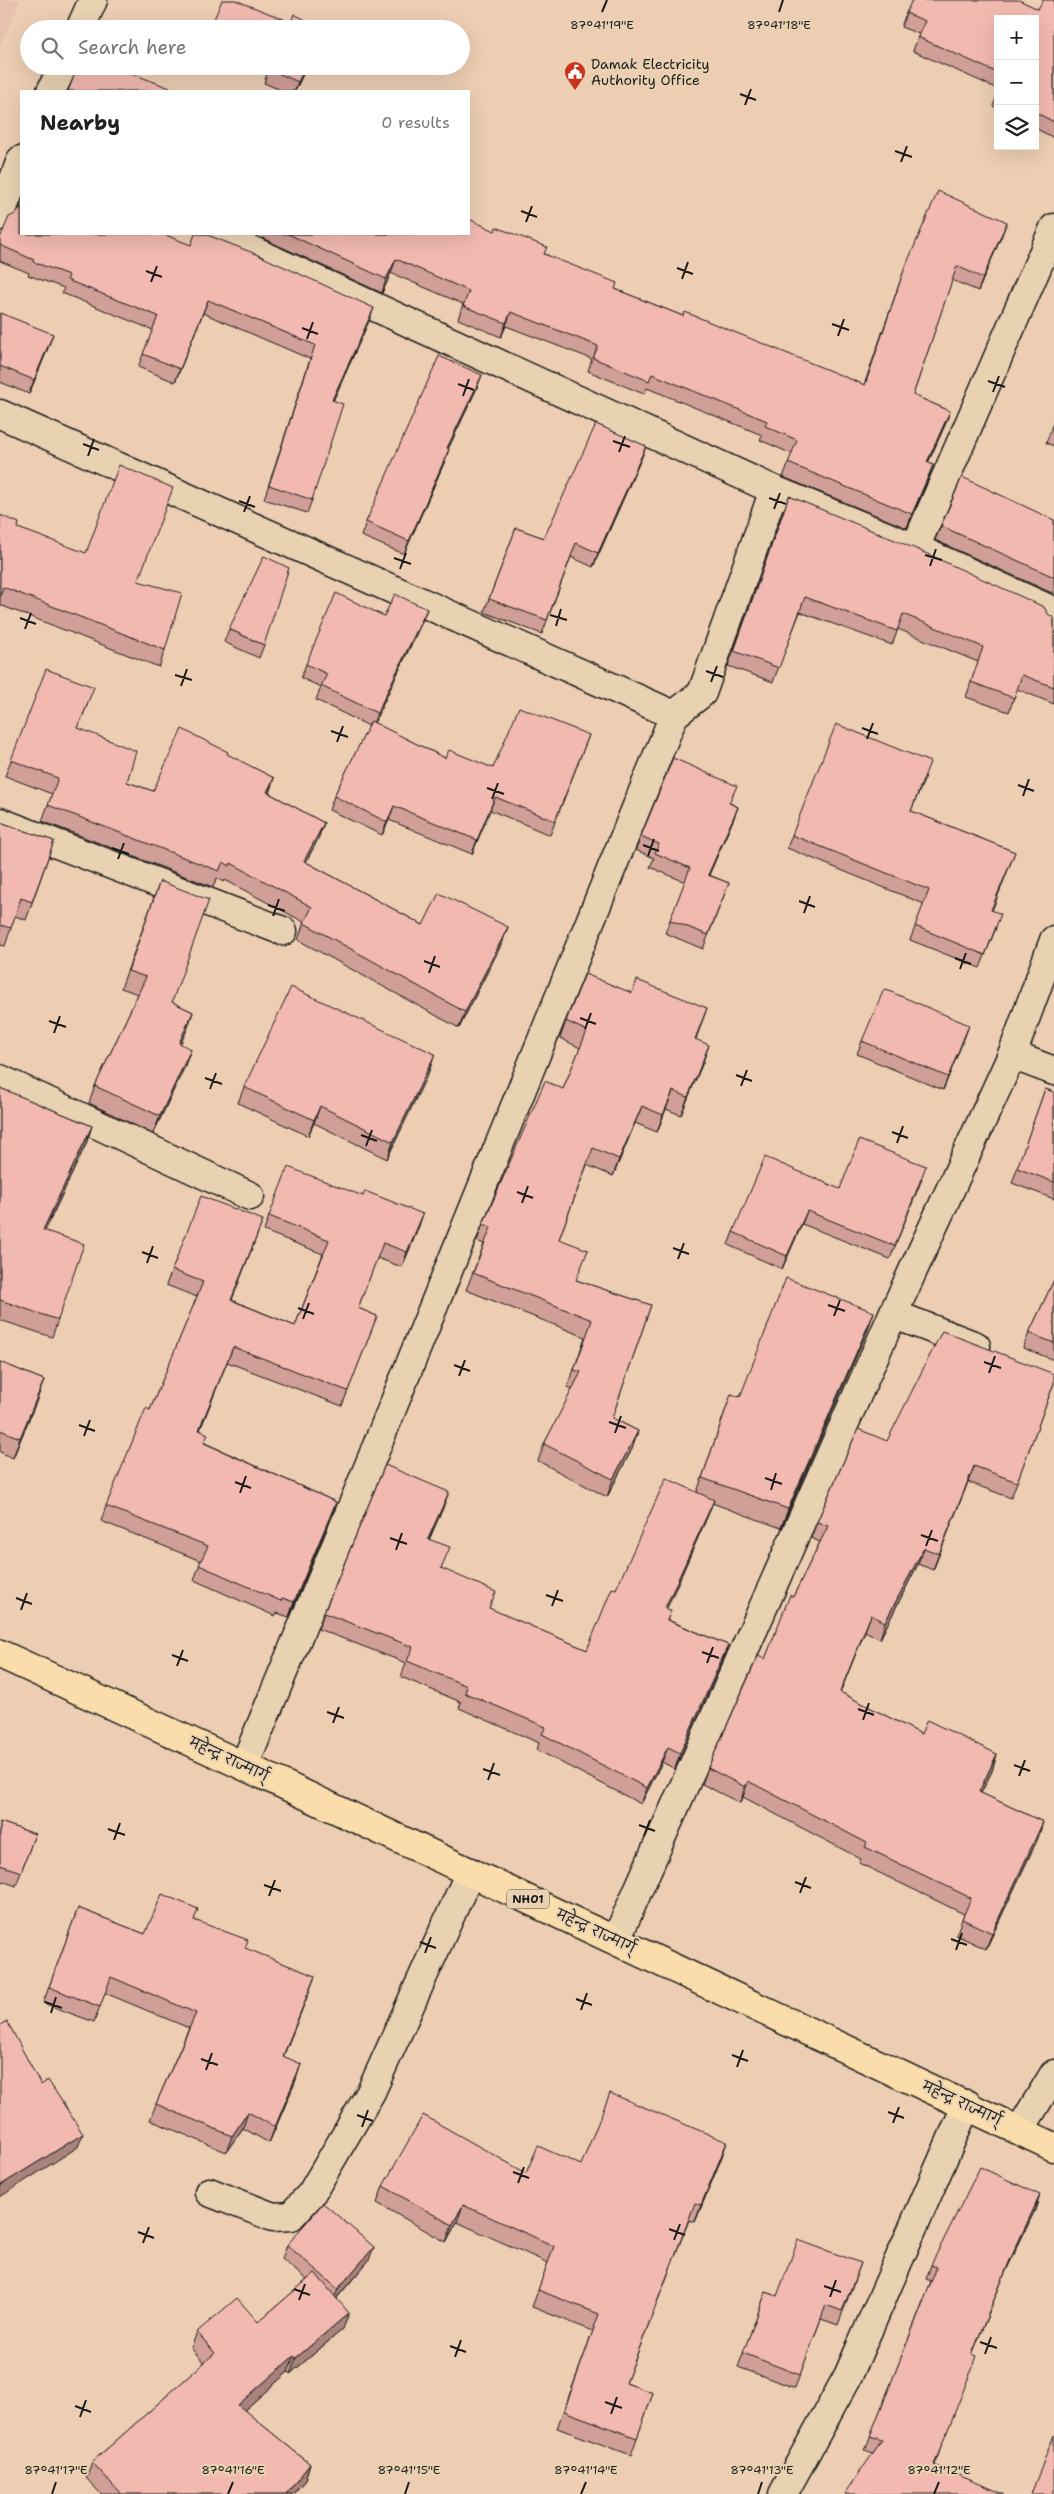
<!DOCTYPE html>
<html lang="en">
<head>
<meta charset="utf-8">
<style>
	body { margin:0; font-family:"Shantell Sans","Playpen Sans Deva",sans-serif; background:#f2f2f2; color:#202124 }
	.controls { position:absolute; right:15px; top:15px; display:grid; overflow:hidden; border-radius:0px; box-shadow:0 5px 20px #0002 }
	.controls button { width:45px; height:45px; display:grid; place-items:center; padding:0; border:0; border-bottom:1px solid #e0e0e0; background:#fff; color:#202124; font:25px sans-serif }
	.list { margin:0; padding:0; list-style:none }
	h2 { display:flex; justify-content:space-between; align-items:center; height:65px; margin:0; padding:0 20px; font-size:21px }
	h2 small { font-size:16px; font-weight:400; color:#757577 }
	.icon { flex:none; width:28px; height:28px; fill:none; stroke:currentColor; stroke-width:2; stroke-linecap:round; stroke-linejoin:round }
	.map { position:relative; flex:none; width:1054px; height:2494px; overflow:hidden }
	.search { position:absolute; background:#fff; box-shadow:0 5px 20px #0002; left:20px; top:20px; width:450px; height:55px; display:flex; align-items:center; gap:12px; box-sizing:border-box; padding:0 18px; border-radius:28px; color:#757577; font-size:19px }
	.panel { position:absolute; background:#fff; box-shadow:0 5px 20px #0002; left:20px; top:90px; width:450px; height:145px; border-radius:0px }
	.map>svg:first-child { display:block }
	.built { fill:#e6c1ac }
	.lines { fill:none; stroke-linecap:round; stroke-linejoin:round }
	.street-casing { stroke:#1c1c1c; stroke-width:31 }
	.highway-casing { stroke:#1c1c1c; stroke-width:31 }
	.street { stroke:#e9d2b2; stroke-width:28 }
	.highway { stroke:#fbddab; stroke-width:28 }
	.wall { fill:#d09f97; stroke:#1c1c1c }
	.shaded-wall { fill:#a9827b; stroke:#1c1c1c }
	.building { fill:#f2b9b0; stroke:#1c1c1c }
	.ticks { fill:none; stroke:#1c1c1c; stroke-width:2 }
	.labels { text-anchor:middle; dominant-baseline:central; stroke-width:4; stroke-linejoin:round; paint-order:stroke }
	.shield { fill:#e9d2b2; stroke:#5a5349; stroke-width:1 }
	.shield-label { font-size:12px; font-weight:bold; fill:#1c1c1c }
	.poi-label { font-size:14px; fill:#1c1c1c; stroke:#e9d2b2; text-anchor:start }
	.street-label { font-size:14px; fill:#1c1c1c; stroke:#e9d2b2 }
	.ticks-label { font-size:12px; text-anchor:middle; fill:#1c1c1c; stroke:#e9d2b2; stroke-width:4; stroke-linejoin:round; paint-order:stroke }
</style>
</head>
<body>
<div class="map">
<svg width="1054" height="2494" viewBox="0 0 1054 2494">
	<rect width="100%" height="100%" fill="#edceb3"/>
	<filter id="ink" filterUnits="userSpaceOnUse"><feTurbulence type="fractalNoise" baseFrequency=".02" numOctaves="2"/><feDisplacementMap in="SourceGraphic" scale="10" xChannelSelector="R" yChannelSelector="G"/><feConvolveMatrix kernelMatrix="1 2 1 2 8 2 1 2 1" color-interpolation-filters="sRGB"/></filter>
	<g filter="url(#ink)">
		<polygon class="built" points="0,0 21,0 0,46"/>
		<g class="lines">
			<g class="street-casing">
				<g id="street">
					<polyline points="80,29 93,0"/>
					<polyline points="51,91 63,66"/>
					<polyline points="0,216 21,160"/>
					<polyline points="216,234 774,490 915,548 1051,610 1054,618"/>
					<polyline points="0,414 674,715"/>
					<polyline points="915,548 1054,228"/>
					<polyline points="0,822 283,931"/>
					<polyline points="1012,1055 1054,1071"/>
					<polyline points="0,1079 250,1196"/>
					<polyline points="893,1314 976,1346"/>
					<polyline points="244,1766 352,1507 674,715 702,693 774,490"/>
					<polyline points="616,1940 893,1314 1012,1055 1054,940"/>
					<polyline points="1020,2130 1054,2074"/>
					<polyline points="209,2192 273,2217 291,2216 311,2194 371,2092 470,1872"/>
					<polyline points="783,2494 848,2376 967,2104"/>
				</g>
			</g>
			<g class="highway-casing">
				<polyline id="highway" points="0,1654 244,1766 1054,2147"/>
			</g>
			<use href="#street" class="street"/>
			<use href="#highway" class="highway"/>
		</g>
		<g class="wall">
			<polygon points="1054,0 1054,138 1035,128 1035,19 998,19 998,89 913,51 919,34 901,27 906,13 1038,9"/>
			<polygon points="246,66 307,66 295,91 283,91 264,83 267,74"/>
			<polygon points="998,94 998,108 993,106"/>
			<polygon points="20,208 369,321 333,401 312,500 307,513 264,499 310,359 203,313 175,382 138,367 153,330 62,293 64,288 28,275 29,273 0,261 0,238"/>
			<polygon points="264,234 469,234 545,254 615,289 683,316 864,385 904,270 1002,235 978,291 952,280 913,395 950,411 945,425 928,463 933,465 928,478 907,528 783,477 792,454 760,440 762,435 647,388 644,394 588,371 592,359 506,326 501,337 458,319 463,304 391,273 382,293 262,238"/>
			<polygon points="0,313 48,348 29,394 0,382"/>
			<polygon points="477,388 448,449 449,449 444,463 404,554 361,536 366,522"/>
			<polygon points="1054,421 1054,446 1046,443"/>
			<polygon points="646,446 641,459 593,567 571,557 542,634 484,612 516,528 544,538"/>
			<polygon points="789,496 1054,618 1054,704 1017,689 1009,712 966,697 978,662 898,629 892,645 800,612 773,682 728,666"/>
			<polygon points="0,515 18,528 138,581 165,650 159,667 0,605"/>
			<polygon points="1054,520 1054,594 935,540 941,526"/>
			<polygon points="422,622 374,723 445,758 493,768 589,735 550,835 490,810 472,854 389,820 382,835 329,810 334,796 369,726 316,700 321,687 301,678 306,664"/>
			<polygon points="229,629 264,645 259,658 224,642"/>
			<polygon points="88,703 78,728 127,782 153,791 227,755 274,778 269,793 324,823 318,839 306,862 423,925 508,927 502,943 459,1028 298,940 304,922 225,880 224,882 217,878 213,887 42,821 52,794 5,776 11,760"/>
			<polygon points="926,776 911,811 1015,852 992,911 996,928 980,968 910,940 924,904 787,848 792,835"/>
			<polygon points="730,803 738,807 733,820 709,875 729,883 703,949 665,933 685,882 650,867 654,858 636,850 641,836"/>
			<polygon points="0,822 54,841 26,920 15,916 5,946 0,945"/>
			<polygon points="160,881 172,1002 193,1012 187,1030 180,1044 185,1066 153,1134 89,1103 95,1086 138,994 121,988"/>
			<polygon points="632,993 707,1008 696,1039 703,1062 681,1115 666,1109 657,1132 635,1123 613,1176 587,1165 559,1239 576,1280 651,1305 612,1418 638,1431 632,1449 607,1497 538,1461 544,1444 573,1389 568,1387 585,1337 466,1290 484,1244 477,1241 483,1224 563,1089 580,1048 560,1038 566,1021"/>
			<polygon points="969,1025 943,1090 857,1054 862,1041"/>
			<polygon points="435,1054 429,1071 387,1159 314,1123 308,1136 238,1103 244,1087"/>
			<polygon points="0,1088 92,1126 86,1144 45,1231 58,1320 52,1337 0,1320"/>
			<polygon points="1045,1089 1054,1092 1054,1199 1012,1183"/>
			<polygon points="922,1179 890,1259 802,1224 782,1269 728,1245 733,1232 840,1189"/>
			<polygon points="269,1216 418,1229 402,1267 377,1258 358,1308 377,1316 342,1406 227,1362 200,1430 205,1443 336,1502 331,1517 289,1617 277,1613 275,1616 194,1580 201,1561 101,1521 106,1506 150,1410 197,1297 166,1285 172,1270 263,1220 232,1300 295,1326 323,1254 264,1231"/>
			<polygon points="1054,1280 1054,1360 1023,1348 1029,1333"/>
			<polygon points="874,1312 867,1331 781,1528 712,1503 708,1515 666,1609 668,1620 728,1645 723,1660 675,1769 662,1762 641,1804 537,1750 539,1743 459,1708 461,1702 401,1677 406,1663 318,1629 324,1613 443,1508 429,1539 442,1569 490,1609 587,1650 616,1589 697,1492 731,1394 740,1397"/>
			<polygon points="0,1362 44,1380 13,1458 0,1452"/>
			<polygon points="1054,1383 1011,1498 968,1482 933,1570 918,1564 880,1639 865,1631 840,1692 921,1734 997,1754 992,1771 981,1793 1043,1822 1038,1838 986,1949 956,1935 964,1914 859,1863 861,1859 743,1797 740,1803 702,1784 708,1768 765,1659 793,1597 820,1542 811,1538 817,1522 887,1441"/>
			<polygon points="0,1822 35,1834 16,1886 0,1880"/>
			<polygon points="78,1908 145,1934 195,1920 245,1948 309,1992 283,2057 296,2080 269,2143 243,2128 226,2152 150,2120 156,2104 189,2028 105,1993 94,2022 43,2003"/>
			<polygon points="727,2142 721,2159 695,2222 689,2220 626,2383 653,2393 631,2455 557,2428 593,2331 532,2307 548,2263 457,2222 446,2242 377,2203 383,2186 526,2173"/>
			<polygon points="1040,2195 1035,2210 1004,2275 972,2354 935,2465 873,2453 865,2450 931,2281 926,2279 931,2265"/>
			<polygon points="287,2245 369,2260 337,2298 343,2329 290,2374 288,2372 244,2410 310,2464 305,2480 293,2494 101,2494 86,2478 92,2462 204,2363 191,2348 197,2332 258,2322 307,2280 282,2259"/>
			<polygon points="861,2263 838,2325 821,2319 795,2388 738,2367 766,2292 777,2296"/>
		</g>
		<g class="shaded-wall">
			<polygon points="306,66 307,66 295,91 298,82"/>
			<polygon points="1007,222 1002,235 978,291 983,278"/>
			<polygon points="396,259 391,273 382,293 386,279"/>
			<polygon points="208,300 203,313 175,382 180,369"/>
			<polygon points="374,308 369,321 327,414 332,400"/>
			<polygon points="511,312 506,326 501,337 506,323"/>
			<polygon points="53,334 48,348 29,394 34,380"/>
			<polygon points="482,375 477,388 442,462 447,448"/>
			<polygon points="950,411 945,425 922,476 927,462"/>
			<polygon points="646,446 641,459 593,567 598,553"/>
			<polygon points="449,449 444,463 404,554 409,541"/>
			<polygon points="933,465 928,478 907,528 912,514"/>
			<polygon points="427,609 422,622 372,727 377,713"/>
			<polygon points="274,778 268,795 267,792"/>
			<polygon points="495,797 490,810 472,854 477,840"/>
			<polygon points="394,806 389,820 382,835 387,822"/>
			<polygon points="738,807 733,820 703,888 708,875"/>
			<polygon points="324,823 318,839 298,877 304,861"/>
			<polygon points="508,927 502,943 459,1028 465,1012"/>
			<polygon points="193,1012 187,1030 173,1060 179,1043"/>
			<polygon points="969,1025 964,1039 943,1090 948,1077"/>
			<polygon points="709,1045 703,1062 681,1115 688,1097"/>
			<polygon points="191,1049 185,1066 153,1134 160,1116"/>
			<polygon points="435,1054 429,1071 387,1159 393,1142"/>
			<polygon points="673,1091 666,1109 657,1132 663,1115"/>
			<polygon points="320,1106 314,1123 308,1136 314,1120"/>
			<polygon points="642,1106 635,1123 613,1176 619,1159"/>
			<polygon points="92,1126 86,1144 37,1247 43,1230"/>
			<polygon points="807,1211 802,1224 782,1269 787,1256"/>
			<polygon points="423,1214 418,1229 402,1267 407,1252"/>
			<polygon points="874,1312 867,1331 781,1528 788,1509"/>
			<polygon points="233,1347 227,1362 194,1445 199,1430"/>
			<polygon points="44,1380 37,1400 13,1458 20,1438"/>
			<polygon points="638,1431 632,1449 607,1497 613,1479"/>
			<polygon points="974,1466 968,1482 933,1570 939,1554"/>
			<polygon points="449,1492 443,1508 423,1554 428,1539"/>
			<polygon points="714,1500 708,1515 660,1624 665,1608"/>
			<polygon points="336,1502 331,1517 289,1617 294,1602"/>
			<polygon points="924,1548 918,1564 880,1639 885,1622"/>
			<polygon points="871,1615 865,1631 834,1708 840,1692"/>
			<polygon points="728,1645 723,1660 675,1769 680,1753"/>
			<polygon points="668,1747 662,1762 641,1804 647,1788"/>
			<polygon points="997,1754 992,1771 973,1809 979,1792"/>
			<polygon points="748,1781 743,1797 740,1803 745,1787"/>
			<polygon points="1043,1822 1038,1838 986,1949 992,1933"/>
			<polygon points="315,1976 309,1992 277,2072 283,2056"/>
			<polygon points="301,2064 296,2080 269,2143 275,2127"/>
			<polygon points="248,2112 243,2128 226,2152 232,2136"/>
			<polygon points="83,2134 78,2147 0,2197 0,2189 1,2185"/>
			<polygon points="727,2142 721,2159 695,2222 701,2205"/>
			<polygon points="1040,2195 1035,2210 1004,2275 966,2369 1010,2260"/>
			<polygon points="463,2205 457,2222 446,2242 452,2225"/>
			<polygon points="374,2247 369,2260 333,2302 338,2289"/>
			<polygon points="349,2313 343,2329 290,2374 296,2358"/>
			<polygon points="294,2356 288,2372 232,2421 238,2405"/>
			<polygon points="310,2464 305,2480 293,2494 286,2494"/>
		</g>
		<g class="building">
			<polygon points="222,0 235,0 291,22 294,14 323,29 210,29"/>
			<polygon points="912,0 1019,0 1038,9 1043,0 1054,0 1054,122 1035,112 1035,19 998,19 998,73 918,37 925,21 906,13"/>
			<polygon points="78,66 112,66 178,91 68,91"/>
			<polygon points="270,66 306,66 298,82 269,69"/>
			<polygon points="938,191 1007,222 983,278 957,266 913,395 950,411 927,462 933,465 912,514 788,463 797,440 765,426 767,421 652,374 649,381 593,358 598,346 511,312 506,323 463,306 469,291 396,259 386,279 288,234 469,234 469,219 495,231 496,227 547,247 544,254 617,283 615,289 683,316 685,312 865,385 904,270"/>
			<polygon points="21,203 21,234 163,234 191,245 195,234 205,234 256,254 374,308 332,400 343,404 312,500 269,485 315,345 208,300 180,369 143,354 158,316 67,280 69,275 33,262 34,260 0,245 0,238 9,217 15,214 20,208"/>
			<polygon points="0,313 53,334 34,380 0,366"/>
			<polygon points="439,356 482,375 447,448 449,449 409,541 366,522"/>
			<polygon points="1054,421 1054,429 1051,428"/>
			<polygon points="596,424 646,446 598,553 576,543 547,620 489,599 516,528 544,538"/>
			<polygon points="119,465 173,488 138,581 182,593 165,650 3,587 0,597 0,515 19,523 18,528 86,553"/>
			<polygon points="962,477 1054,520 1054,577 941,526"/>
			<polygon points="789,496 914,548 1044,607 1049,615 1054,618 1054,687 1022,675 1014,698 971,682 983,647 903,614 897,631 805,597 779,668 734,651"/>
			<polygon points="264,556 289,568 264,645 229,629"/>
			<polygon points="336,593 384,616 395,594 427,609 377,713 321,686 327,674 306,664"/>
			<polygon points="46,669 94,687 78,728 136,751 127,782 153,791 182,729 228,752 227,754 274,778 267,792 324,823 304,861 423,925 439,893 508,927 465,1012 304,923 312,907 231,863 230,866 223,862 219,871 48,805 58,778 11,760"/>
			<polygon points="519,707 589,735 555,821 495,797 477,840 394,806 387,822 334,796 371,721 445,758 449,750 493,768"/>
			<polygon points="836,724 930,762 911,811 1015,852 991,910 1001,914 985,955 915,926 929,890 792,835"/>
			<polygon points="673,758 737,786 729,803 738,807 708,875 729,883 708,935 670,920 690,868 655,853 659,844 641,836"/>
			<polygon points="0,822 54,841 32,902 21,898 11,928 0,925"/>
			<polygon points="160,881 209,900 172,1002 193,1012 179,1043 191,1049 160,1116 95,1086 146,977 128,971"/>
			<polygon points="585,974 632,993 637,980 707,1008 695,1039 709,1045 688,1097 673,1091 663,1115 642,1106 619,1159 593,1148 559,1239 588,1250 576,1280 651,1305 612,1418 638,1431 613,1479 544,1444 581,1372 574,1370 592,1320 473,1273 491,1227 483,1224 545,1081 563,1089 587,1031 566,1021"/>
			<polygon points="291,987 435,1054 393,1142 320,1106 314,1120 244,1087"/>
			<polygon points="884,989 969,1025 948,1077 862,1041"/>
			<polygon points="0,1088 92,1126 43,1230 84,1244 58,1320 0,1300"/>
			<polygon points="1045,1089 1054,1092 1054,1182 1017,1168"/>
			<polygon points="859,1140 926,1166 895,1246 807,1211 787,1256 733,1232 765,1157 840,1189"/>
			<polygon points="288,1167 363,1196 365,1191 423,1214 407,1252 383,1243 358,1308 377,1316 348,1391 233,1347 199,1430 208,1434 204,1443 336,1502 294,1602 282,1598 281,1601 199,1565 208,1546 106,1506 146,1408 150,1410 203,1282 172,1270 201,1196 263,1220 231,1300 295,1326 329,1240 269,1216"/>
			<polygon points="786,1278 874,1312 788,1509 702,1478 731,1394 740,1397"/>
			<polygon points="1054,1280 1054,1343 1029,1333"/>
			<polygon points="942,1331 1054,1374 1054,1383 1017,1482 974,1466 939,1554 924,1548 885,1622 871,1615 840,1692 921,1734 927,1720 997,1754 979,1792 1043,1822 992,1933 962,1919 971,1898 865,1847 867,1843 748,1781 745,1787 708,1768 758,1656 765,1659 790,1595 793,1597 828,1526 817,1522 858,1429 887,1441"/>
			<polygon points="0,1362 44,1380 20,1438 0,1430"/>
			<polygon points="385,1465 449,1492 428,1539 450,1547 441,1568 496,1592 489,1608 587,1650 612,1588 616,1589 666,1478 714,1500 665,1608 671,1611 667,1620 728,1645 680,1753 668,1747 647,1788 542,1734 546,1727 465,1693 467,1686 407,1661 413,1647 324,1613"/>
			<polygon points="0,1822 35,1834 21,1872 0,1865"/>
			<polygon points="162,1894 198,1909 194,1920 248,1940 245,1948 315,1976 283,2056 301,2064 275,2127 248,2112 232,2136 156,2104 196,2013 111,1977 100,2007 49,1987 78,1908 145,1934"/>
			<polygon points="7,2021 41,2085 48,2080 83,2134 1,2185 0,2183 0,2025"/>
			<polygon points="610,2093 727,2142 701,2205 695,2203 626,2383 653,2393 637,2438 564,2411 599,2314 538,2290 554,2246 463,2205 452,2225 383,2186 423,2115 526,2173 538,2146 581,2165"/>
			<polygon points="980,2167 1040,2195 1010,2260 972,2354 977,2356 934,2465 1004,2494 845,2494 882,2440 870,2436 937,2267 931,2265"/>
			<polygon points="323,2203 374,2247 338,2289 287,2245"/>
			<polygon points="798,2240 861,2263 842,2311 826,2305 800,2375 743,2353 766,2292 777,2296"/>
			<polygon points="315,2273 349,2313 296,2358 294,2356 238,2405 310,2464 286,2494 121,2494 92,2462 215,2353 197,2332 237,2298 258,2322"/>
			<polygon points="1054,2435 1054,2494 1031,2494"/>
		</g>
	</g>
	<path class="ticks" d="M602,12L607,0M779,12L783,0M740,94L756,100M745,105L751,89M895,151L912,157M901,162L907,146M521,211L537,217M526,222L532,206M677,268L693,274M146,271L162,277M682,279L688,262M151,282L157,266M832,324L849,330M302,328L318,334M838,336L844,319M307,339L313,322M988,381L1005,387M458,384L474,390M993,392L999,376M463,396L469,379M613,441L630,447M83,444L99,450M619,452L625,436M88,456L94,439M769,498L786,504M239,501L255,507M774,509L780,493M244,512L250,496M925,555L942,560M394,558L411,564M930,566L936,549M400,569L406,553M550,615L567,620M20,618L36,624M556,626L561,609M25,629L31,613M706,671L723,677M175,675L192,680M711,682L717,666M181,686L187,669M862,728L878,734M331,731L348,737M867,739L873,723M337,742L343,726M1018,785L1034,791M487,788L504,794M1023,796L1029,779M492,799L498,783M643,845L659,851M112,848L129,854M648,856L654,839M118,859L124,843M799,901L815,907M268,905L285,911M804,913L810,896M273,916L279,899M955,958L971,964M424,961L440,967M960,969L966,953M429,973L435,956M580,1018L596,1024M49,1021L66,1027M585,1029L591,1013M54,1033L60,1016M736,1075L752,1081M205,1078L222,1084M741,1086L747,1070M210,1089L216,1073M892,1132L908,1138M361,1135L377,1141M897,1143L903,1126M366,1146L372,1130M517,1192L533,1198M522,1203L528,1186M673,1248L689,1254M142,1252L158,1258M678,1259L684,1243M147,1263L153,1246M828,1305L845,1311M298,1308L314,1314M834,1316L840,1300M303,1319L309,1303M984,1362L1001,1368M454,1365L470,1371M989,1373L995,1356M459,1376L465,1360M609,1422L626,1428M79,1425L95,1431M615,1433L621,1416M84,1436L90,1420M765,1478L782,1484M235,1482L251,1488M771,1490L776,1473M240,1493L246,1476M921,1535L938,1541M390,1538L407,1544M926,1546L932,1530M396,1550L402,1533M546,1595L563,1601M16,1598L32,1604M552,1606L558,1590M21,1610L27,1593M702,1652L719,1658M172,1655L188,1661M707,1663L713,1647M177,1666L183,1650M858,1709L874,1715M327,1712L344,1718M863,1720L869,1703M333,1723L339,1707M1014,1765L1030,1771M483,1769L500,1775M1019,1776L1025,1760M488,1780L494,1763M639,1825L655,1831M108,1829L125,1835M644,1836L650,1820M114,1840L120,1823M795,1882L811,1888M264,1885L281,1891M800,1893L806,1877M269,1896L275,1880M951,1939L967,1945M420,1942L436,1948M956,1950L962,1933M425,1953L431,1937M576,1999L592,2005M45,2002L62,2008M581,2010L587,1993M51,2013L56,1997M732,2055L748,2061M201,2059L218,2065M737,2067L743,2050M206,2070L212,2053M888,2112L904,2118M357,2115L373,2121M893,2123L899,2107M362,2127L368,2110M513,2172L529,2178M518,2183L524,2167M669,2229L685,2235M138,2232L154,2238M674,2240L680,2224M143,2243L149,2227M824,2286L841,2292M294,2289L310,2295M830,2297L836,2280M299,2300L305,2284M980,2342L997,2348M450,2346L466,2352M985,2354L991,2337M455,2357L461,2340M605,2402L622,2408M75,2406L91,2412M611,2414L617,2397M80,2417L86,2400M52,2494L56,2482M228,2494L233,2482M405,2494L409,2482M581,2494L586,2482M758,2494L762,2482M934,2494L939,2482"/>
	<defs>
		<g id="civic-pin" transform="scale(1.125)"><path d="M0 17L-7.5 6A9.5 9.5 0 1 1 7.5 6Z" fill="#c8321e" stroke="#e9d2b2"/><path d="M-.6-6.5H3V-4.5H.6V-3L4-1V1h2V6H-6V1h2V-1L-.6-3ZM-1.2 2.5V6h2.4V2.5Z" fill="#fff"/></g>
	</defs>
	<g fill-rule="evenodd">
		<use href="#civic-pin" x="575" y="72"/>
	</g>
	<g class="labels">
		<rect class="shield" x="507" y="1889.5" width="42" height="19" rx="4"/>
		<g class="shield-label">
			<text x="528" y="1899">NH01</text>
		</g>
		<g class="poi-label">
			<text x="591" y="64">Damak Electricity<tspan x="591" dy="16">Authority Office</tspan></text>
		</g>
		<g class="street-label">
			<text transform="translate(229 1759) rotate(25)">महेन्द्र राज्मार्ग्</text>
			<text transform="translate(596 1931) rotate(25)">महेन्द्र राज्मार्ग्</text>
			<text transform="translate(962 2103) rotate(25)">महेन्द्र राज्मार्ग्</text>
		</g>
	</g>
	<g class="ticks-label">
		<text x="602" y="29">87°41'19"E</text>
		<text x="779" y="29">87°41'18"E</text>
		<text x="56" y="2474">87°41'17"E</text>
		<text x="233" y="2474">87°41'16"E</text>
		<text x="409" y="2474">87°41'15"E</text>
		<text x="586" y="2474">87°41'14"E</text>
		<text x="762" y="2474">87°41'13"E</text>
		<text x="939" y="2474">87°41'12"E</text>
	</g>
</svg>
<div class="controls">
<button>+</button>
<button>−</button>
<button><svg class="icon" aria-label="layers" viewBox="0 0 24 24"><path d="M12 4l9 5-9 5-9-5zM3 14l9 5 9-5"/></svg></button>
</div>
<div class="search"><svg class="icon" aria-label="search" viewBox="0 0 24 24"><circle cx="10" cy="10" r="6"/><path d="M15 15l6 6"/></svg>Search here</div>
<section class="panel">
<h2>Nearby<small>0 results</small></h2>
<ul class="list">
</ul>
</section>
</div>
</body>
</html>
